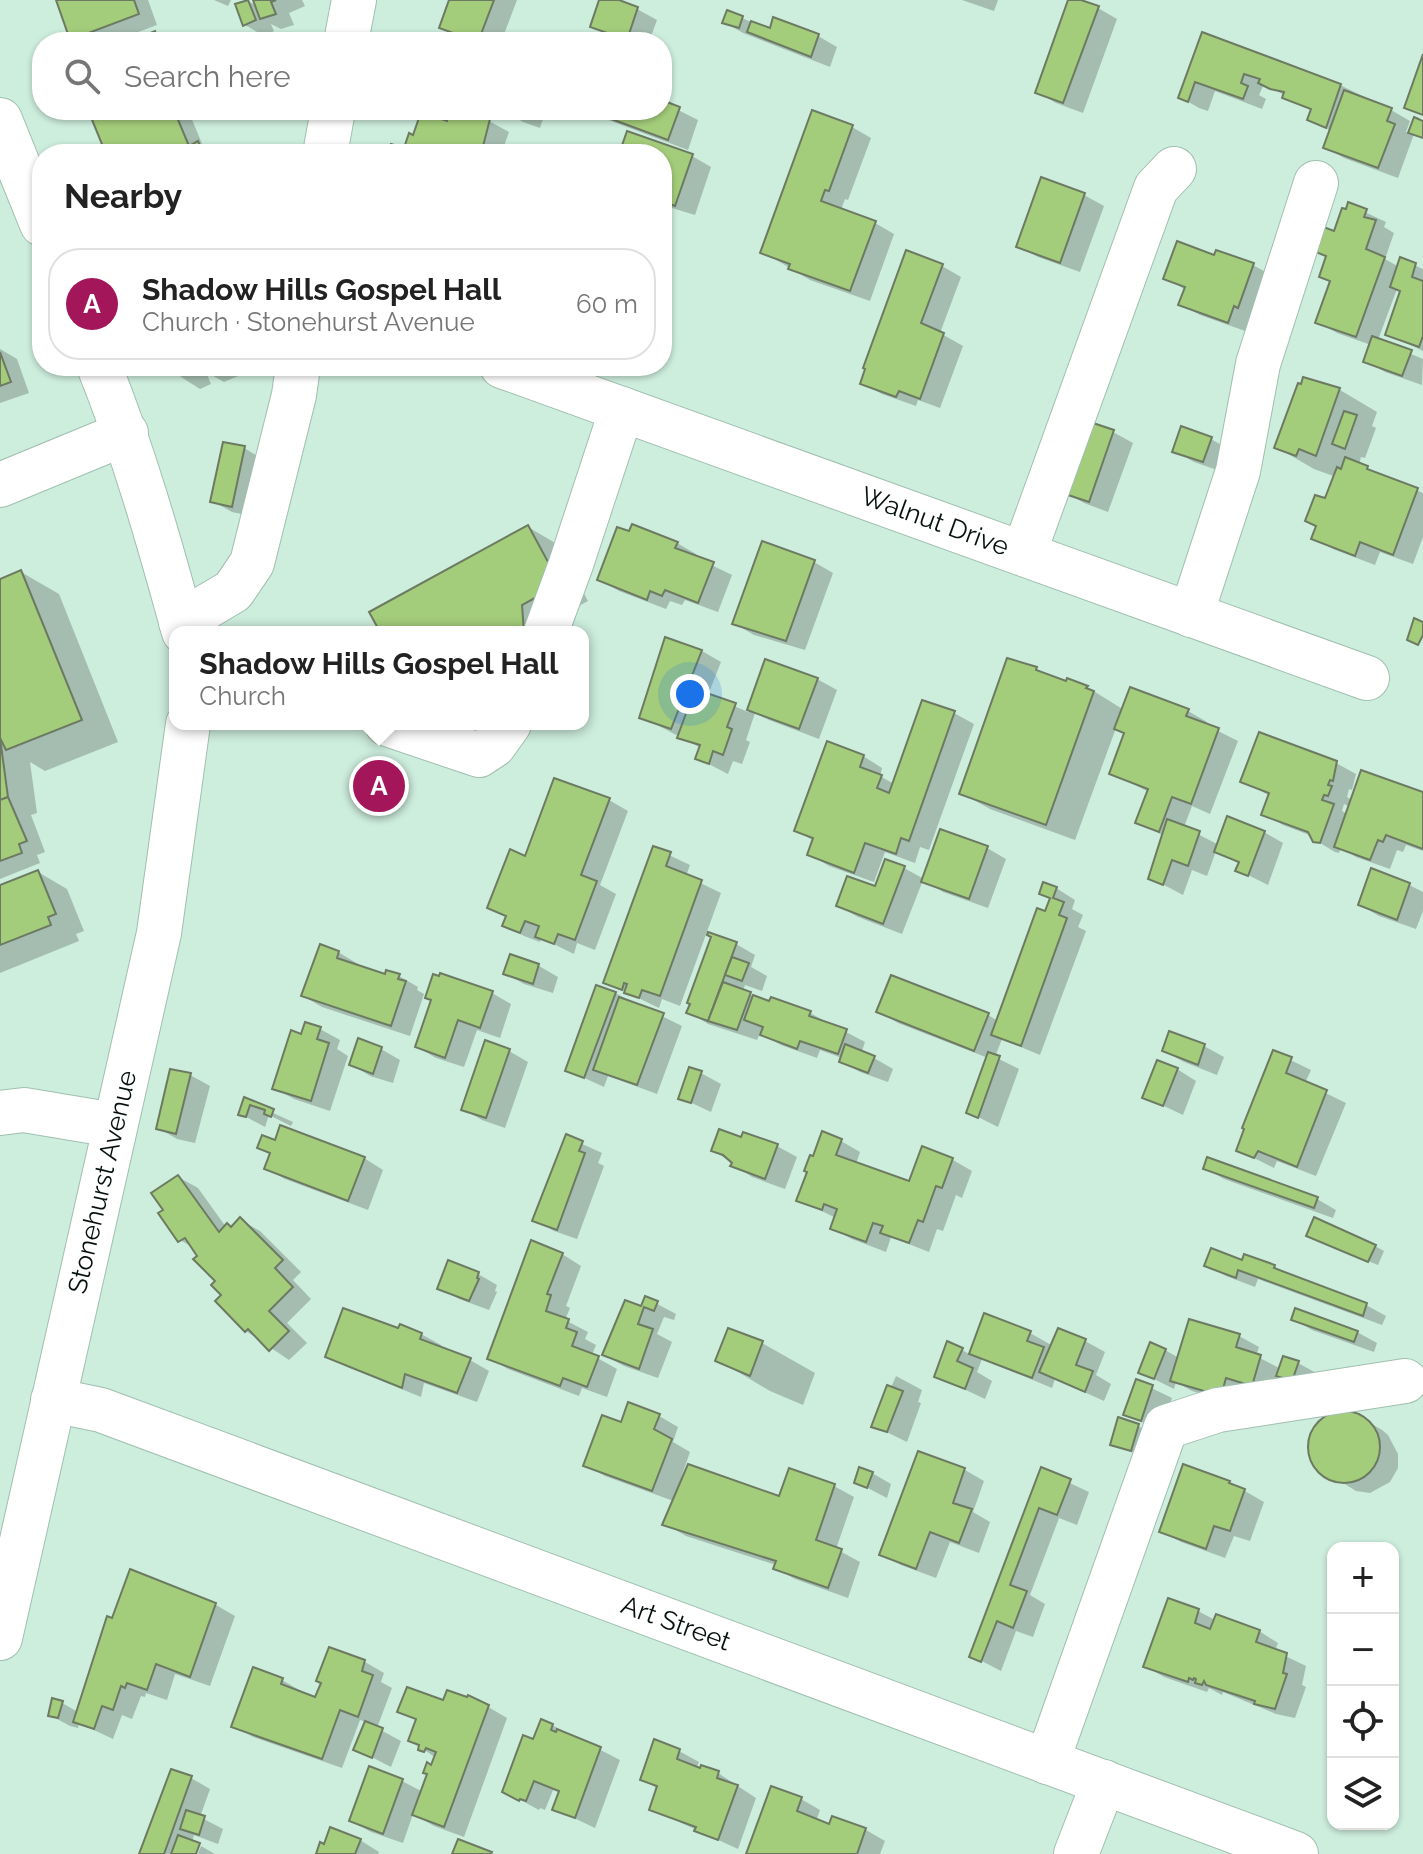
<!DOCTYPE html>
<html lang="en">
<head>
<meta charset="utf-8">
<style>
	body { margin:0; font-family:Raleway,sans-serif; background:#f2f2f2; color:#222 }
	.controls { position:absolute; right:24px; bottom:24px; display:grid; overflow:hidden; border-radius:16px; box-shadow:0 2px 6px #0004 }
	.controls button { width:72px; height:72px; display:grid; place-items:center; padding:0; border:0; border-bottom:2px solid #e0e0e0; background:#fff; color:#222; font:40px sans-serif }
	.you { position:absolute; left:690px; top:694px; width:28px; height:28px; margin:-20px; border:6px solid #fff; border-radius:50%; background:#1a73e8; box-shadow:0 0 0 12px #1a73e833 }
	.badge { display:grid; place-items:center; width:52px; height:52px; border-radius:50%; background:#a4165a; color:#fff; font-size:26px; font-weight:700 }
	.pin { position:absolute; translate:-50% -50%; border:4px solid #fff; box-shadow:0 2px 8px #0006 }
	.popup { position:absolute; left:169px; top:626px; width:420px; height:104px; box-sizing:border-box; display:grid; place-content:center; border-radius:16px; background:#fff; filter:drop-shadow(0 2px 6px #0005); font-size:26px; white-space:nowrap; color:#767676 }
	.popup b { font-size:30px; color:#222 }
	.popup::after { content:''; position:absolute; left:50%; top:100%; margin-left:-16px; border:16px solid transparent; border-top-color:#fff }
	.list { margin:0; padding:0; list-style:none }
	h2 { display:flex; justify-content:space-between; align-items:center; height:104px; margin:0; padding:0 32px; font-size:34px }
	h2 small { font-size:26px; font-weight:400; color:#767676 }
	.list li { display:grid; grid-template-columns:52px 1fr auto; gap:24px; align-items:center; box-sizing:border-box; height:112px; margin:0 16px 16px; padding:0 16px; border:2px solid #e0e0e0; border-radius:32px }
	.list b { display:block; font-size:30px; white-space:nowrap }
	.list p { margin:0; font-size:26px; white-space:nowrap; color:#767676 }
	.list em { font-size:26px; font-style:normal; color:#767676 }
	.icon { flex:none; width:44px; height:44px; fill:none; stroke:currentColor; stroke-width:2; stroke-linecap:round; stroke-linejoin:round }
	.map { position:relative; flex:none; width:1423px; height:1854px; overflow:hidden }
	.search { position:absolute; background:#fff; box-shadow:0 2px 6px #0004; left:32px; top:32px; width:640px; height:88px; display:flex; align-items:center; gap:20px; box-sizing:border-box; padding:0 28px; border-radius:32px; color:#767676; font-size:30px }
	.panel { position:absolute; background:#fff; box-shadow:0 2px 6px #0004; left:32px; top:144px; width:640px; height:232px; border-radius:32px }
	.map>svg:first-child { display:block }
	.shadow { fill:#0003; fill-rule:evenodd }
	.building { fill:#a4cd7b; stroke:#6d7a62; stroke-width:2 }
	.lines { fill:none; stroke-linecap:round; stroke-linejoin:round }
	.minor-casing { stroke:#a1bfb0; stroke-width:46 }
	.minor { stroke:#fff; stroke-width:44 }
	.labels { text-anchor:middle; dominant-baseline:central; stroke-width:6; stroke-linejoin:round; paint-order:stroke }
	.street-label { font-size:26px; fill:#06110c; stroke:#fff }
</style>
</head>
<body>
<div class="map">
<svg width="1423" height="1854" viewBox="0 0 1423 1854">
	<rect width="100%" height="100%" fill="#cdeddd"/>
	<g class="shadow">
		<polygon points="58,0 148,0 157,25 117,40 120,42 79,42 72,38"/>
		<polygon points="214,0 231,0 228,6"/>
		<polygon points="255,0 302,0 305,6 289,13 294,25 281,29 271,24 274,31 264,36 245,25 248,1 257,6"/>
		<polygon points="451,0 517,0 501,42 470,42 441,28"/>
		<polygon points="602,0 613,0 637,9 657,20 649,42 624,42 592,27"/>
		<polygon points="962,0 998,0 994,11"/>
		<polygon points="1070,0 1098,8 1117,19 1083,113 1056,103 1037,92"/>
		<polygon points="742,18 771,31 818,36 837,47 830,67 743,33 724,22"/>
		<polygon points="154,33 170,42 134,42"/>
		<polygon points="1203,34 1340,85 1391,110 1410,121 1406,132 1410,135 1416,120 1423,123 1423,139 1414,134 1398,178 1344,158 1325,147 1331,131 1310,119 1313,111 1264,84 1259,95 1266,99 1262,109 1215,91 1208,111 1199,108 1180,97"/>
		<polygon points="662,102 698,120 688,150 582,110 662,110"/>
		<polygon points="90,110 188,110 203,146 216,154 108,154"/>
		<polygon points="453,110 489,121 509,132 504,146 506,147 504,154 389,154 405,151 414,137 448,123"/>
		<polygon points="504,110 546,110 540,128 523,122"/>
		<polygon points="852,127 871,138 848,200 845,199 841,210 875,223 894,234 870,301 810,280 763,252"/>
		<polygon points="629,134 692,156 711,167 695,215 672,208 670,213 662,211 662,154 622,154"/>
		<polygon points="1043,180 1084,195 1104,206 1080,272 1038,257 1018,246"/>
		<polygon points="1350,205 1386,222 1384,227 1394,233 1385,259 1399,267 1402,260 1423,269 1423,351 1387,334 1402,292 1397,289 1378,340 1423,359 1422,385 1385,372 1366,361 1371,345 1337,333 1318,322 1332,282 1328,257 1315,250 1335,233"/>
		<polygon points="1216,257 1253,265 1273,276 1248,332 1200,315 1181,304 1186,290 1166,278"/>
		<polygon points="942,266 961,277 940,333 963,346 940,408 918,400 916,406 882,394 862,383"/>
		<polygon points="0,349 17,359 29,393 0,403"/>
		<polygon points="176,366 246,366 248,372 224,382 206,372 211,384 200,389 181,377"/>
		<polygon points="1305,380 1340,390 1377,412 1372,426 1376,428 1365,458 1361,457 1359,465 1423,493 1423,537 1413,564 1380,552 1375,565 1333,549 1314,538 1336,477 1314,469 1276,447"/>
		<polygon points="1088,424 1113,432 1133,443 1108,512 1084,503 1065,492"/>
		<polygon points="1211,439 1230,450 1223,472 1194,462 1175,451"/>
		<polygon points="244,448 263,459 251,516 232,512 212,501"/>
		<polygon points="528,527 557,544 588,601 551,621 552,632 382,632"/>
		<polygon points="677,543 696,554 695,557 732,575 718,612 685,600 682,605 670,601 666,609 619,591 600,580"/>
		<polygon points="814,562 833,573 805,650 754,635 735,624"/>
		<polygon points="21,572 59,594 118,742 45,771 30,762 37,813 31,815 45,852 37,855 40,863 0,879 0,581"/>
		<polygon points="667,639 702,651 721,662 708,695 748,712 766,661 817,679 837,690 819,739 769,720 755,713 746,740 750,742 742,764 733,761 728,774 697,758 701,748 642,717"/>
		<polygon points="1008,661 1036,669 1067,684 1068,681 1087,687 1124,710 1188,711 1207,722 1206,725 1238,741 1210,814 1192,806 1184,827 1219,845 1264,832 1283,843 1268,885 1238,870 1240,864 1216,851 1207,876 1192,870 1183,895 1151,878 1164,836 1138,822 1149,792 1111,773 1126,733 1116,728 1075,840 990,809 961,793"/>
		<polygon points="923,703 954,713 974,724 929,850 920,847 915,863 885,852 874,882 829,866 809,854 814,841 797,831 863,756 882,768 880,776 894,784"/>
		<path d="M1336,763L1356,774L1352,790L1349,789L1347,797L1352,800L1423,794V851L1406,845L1403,852L1397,850L1390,869L1356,857L1341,848L1339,853L1335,852L1315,840L1312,836L1283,825L1263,814L1270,796L1243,781ZM1344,804L1350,807L1347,814L1342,811Z"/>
		<polygon points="609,800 628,811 600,885 616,894 595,950 577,943 574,954 541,938 540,942 524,936 505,925 507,917 490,907 526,858"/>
		<polygon points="654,848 690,865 686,876 721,893 680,1006 662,999 659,1008 605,982"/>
		<polygon points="987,848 1006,859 988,908 943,892 923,880 902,934 858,917 838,906 876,889 904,868 924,879"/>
		<polygon points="38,872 67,889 84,931 76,934 79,941 0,973 0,887"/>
		<polygon points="1409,885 1423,892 1423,911 1416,929 1379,916 1360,905"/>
		<polygon points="1056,888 1075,900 1072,909 1083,915 1078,927 1086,931 1040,1055 1002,1039 995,1057 1019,1069 998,1127 968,1112 988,1058 898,1023 879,1012 988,1015 998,1021 1051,899 1041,893"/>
		<polygon points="736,944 755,955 751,967 767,976 762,991 745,985 743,991 763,1001 810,1013 865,1042 862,1051 893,1069 888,1082 860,1072 841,1061 842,1058 820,1050 817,1058 781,1045 760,1033 757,1040 708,1024 689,1012"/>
		<polygon points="338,952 358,964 356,967 387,976 388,972 399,976 418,987 417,990 424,994 410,1036 322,1007 303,996"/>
		<polygon points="511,956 539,966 558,977 553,993 524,984 505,973"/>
		<polygon points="492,993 511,1004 500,1038 477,1030 464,1067 436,1058 417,1047"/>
		<polygon points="615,993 682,1026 657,1094 608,1076 604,1087 567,1070"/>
		<polygon points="320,1029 340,1040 337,1049 348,1056 330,1111 294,1099 274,1088 303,1037"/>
		<polygon points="1171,1034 1204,1046 1224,1057 1217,1075 1184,1062 1164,1051"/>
		<polygon points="381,1049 400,1060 393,1083 370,1076 351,1064"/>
		<polygon points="509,1051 528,1062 505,1128 482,1120 463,1109"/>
		<polygon points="1274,1052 1311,1070 1305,1083 1346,1103 1316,1176 1277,1161 1274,1168 1238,1150"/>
		<polygon points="1177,1069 1196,1081 1183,1115 1145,1097"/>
		<polygon points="701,1073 721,1084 711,1112 681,1098"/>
		<polygon points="190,1075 210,1086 195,1143 177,1139 158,1128"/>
		<polygon points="245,1100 293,1122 291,1126 269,1115 265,1127 241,1114"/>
		<polygon points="567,1137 602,1153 598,1163 604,1166 577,1239 554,1231 535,1220"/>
		<polygon points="742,1139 777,1146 797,1157 785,1189 752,1177 713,1150"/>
		<polygon points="841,1141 860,1152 856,1164 910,1184 923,1149 953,1160 972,1171 962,1198 956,1195 943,1231 937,1229 929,1252 891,1237 886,1252 852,1239 832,1228 836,1218 799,1200"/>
		<polygon points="260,1148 364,1158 383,1170 368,1210 285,1179 266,1168 271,1154"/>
		<polygon points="1205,1168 1317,1199 1336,1210 1333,1218 1224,1179"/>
		<polygon points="178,1177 198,1188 226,1227 232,1228 240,1220 260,1231 301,1272 293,1280 311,1299 287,1323 307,1343 289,1360 246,1331 218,1301 224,1295 217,1281 194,1248 180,1240 166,1210"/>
		<polygon points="1318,1241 1375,1246 1384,1251 1378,1265"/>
		<polygon points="562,1254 581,1266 566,1306 570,1308 565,1320 588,1332 585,1339 596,1345 592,1355 617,1369 607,1397 582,1388 579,1396 508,1369 489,1358"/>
		<polygon points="1245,1256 1275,1267 1293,1278 1366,1305 1386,1316 1382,1325 1258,1279 1255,1287 1226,1276 1206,1265 1243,1262"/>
		<polygon points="478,1274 497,1285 495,1291 497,1292 489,1310 459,1299 440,1288"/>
		<polygon points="646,1298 676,1314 674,1320 664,1317 657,1334 672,1342 658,1378 624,1366 604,1355 643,1308"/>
		<polygon points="986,1316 1030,1333 1053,1346 1085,1341 1105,1352 1096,1375 1111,1384 1104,1401 1055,1379 1052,1388 982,1359 977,1372 992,1381 985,1399 936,1376 962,1350 971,1355"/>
		<polygon points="1293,1319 1357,1332 1377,1343 1374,1352 1312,1330"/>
		<polygon points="399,1331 421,1334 441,1345 440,1348 470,1360 489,1371 477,1402 424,1383 421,1397 347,1367 327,1356"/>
		<polygon points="1239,1336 1259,1347 1256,1356 1281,1369 1298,1363 1318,1374 1312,1391 1277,1374 1271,1395 1240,1406 1192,1391 1176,1382 1174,1389 1140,1372 1165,1350 1179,1358"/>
		<polygon points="762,1343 815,1373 803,1405 770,1391 718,1360"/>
		<polygon points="896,1376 922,1390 918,1402 921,1403 907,1442 874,1426"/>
		<polygon points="1137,1381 1172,1398 1161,1431 1126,1415"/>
		<polygon points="1343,1413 1362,1418 1382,1430 1388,1435 1398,1454 1398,1468 1390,1482 1370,1493 1356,1491 1316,1466 1311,1450 1314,1433 1318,1426 1331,1417"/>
		<polygon points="659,1416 678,1427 673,1442 690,1452 681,1478 780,1498 790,1470 834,1486 854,1497 836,1549 860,1562 848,1598 795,1579 775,1568 776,1565 686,1536 667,1525 676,1502 605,1476 586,1465 622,1424"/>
		<polygon points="1138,1426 1147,1431 1140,1455 1112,1444"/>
		<polygon points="919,1454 965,1470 984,1481 973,1512 990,1522 979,1553 950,1542 936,1578 901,1565 882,1554"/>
		<polygon points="1042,1470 1089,1492 1077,1525 1059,1518 1030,1595 1045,1604 1033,1637 1016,1631 1001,1671 972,1656"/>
		<polygon points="872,1473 891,1484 887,1498 856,1482"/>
		<polygon points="1229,1482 1264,1502 1250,1541 1234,1536 1225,1558 1181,1542 1161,1531"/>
		<polygon points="131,1572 216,1605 235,1616 210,1686 175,1674 167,1700 146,1693 145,1697 141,1696 132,1719 122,1715 113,1739 79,1723 78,1728 70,1726 50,1715 62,1703 78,1712"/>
		<polygon points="1198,1611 1215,1620 1259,1631 1278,1643 1275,1651 1306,1666 1302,1685 1306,1687 1295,1718 1276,1714 1223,1692 1222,1695 1209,1688 1207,1692 1164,1677 1145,1666"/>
		<polygon points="330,1650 365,1662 384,1673 381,1682 392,1688 377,1728 401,1741 391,1767 356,1749 366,1722 360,1720 342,1768 253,1737 234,1726 282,1680 301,1691 300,1693 317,1699"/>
		<polygon points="478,1701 507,1718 464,1837 434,1826 413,1814 403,1843 371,1832 351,1821 402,1781 423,1792 436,1758 410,1740 418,1721 400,1711 444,1703"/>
		<polygon points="552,1725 620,1760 595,1828 555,1809 561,1793 553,1790 545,1810 540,1808 539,1810 504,1791 535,1741"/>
		<polygon points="679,1751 699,1762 696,1769 718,1773 756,1798 738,1849 651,1809 658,1789 642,1779"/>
		<polygon points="191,1778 210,1789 200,1817 223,1829 218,1844 194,1835 192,1842 194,1854 141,1854"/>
		<polygon points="801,1799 820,1810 816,1821 830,1826 833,1818 866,1830 885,1841 880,1854 748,1854"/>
		<polygon points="360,1840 379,1852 378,1854 318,1854"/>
		<polygon points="201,1846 215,1854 198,1854"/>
	</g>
	<g class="building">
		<polygon points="56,0 134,0 139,14 70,40"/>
		<polygon points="248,0 256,20 243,26 235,4"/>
		<polygon points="253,0 276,0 271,2 276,14 260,19"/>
		<polygon points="449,0 494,0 478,42 439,28"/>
		<polygon points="599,0 619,0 638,7 627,40 590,27"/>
		<polygon points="1068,0 1081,0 1099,6 1063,103 1035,93"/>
		<polygon points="727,10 743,16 739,28 722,23"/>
		<polygon points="773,17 819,34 811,57 747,32 751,21 770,28"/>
		<polygon points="155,31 159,42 129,42"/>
		<polygon points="1202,32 1341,84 1326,128 1307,120 1311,109 1282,98 1284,92 1270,89 1258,83 1260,79 1244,74 1241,83 1248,86 1243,99 1195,82 1188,102 1178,98"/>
		<polygon points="1423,54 1423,115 1404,108"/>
		<polygon points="1344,90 1392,108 1387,121 1395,124 1378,168 1323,148"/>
		<polygon points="662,100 680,107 668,140 587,110 662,110"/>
		<polygon points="88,110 174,110 189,146 198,141 203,154 106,154"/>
		<polygon points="450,110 464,110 490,119 481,154 387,154 391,144 404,148 409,133 413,135 421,112 447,121"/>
		<polygon points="812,110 853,125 829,191 825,190 821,201 876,221 850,291 788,269 790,264 760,253"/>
		<polygon points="1414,117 1423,121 1423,138 1408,133"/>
		<polygon points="627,131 693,154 675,206 662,201 662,154 619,154"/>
		<polygon points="1041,177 1085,193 1060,263 1016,247"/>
		<polygon points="1348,202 1367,209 1364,217 1376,220 1366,249 1385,257 1356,337 1315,323 1330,281 1319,277 1326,256 1313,251 1321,226 1334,231 1342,208 1346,209"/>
		<polygon points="1177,241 1214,255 1216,250 1254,263 1238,308 1234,306 1228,323 1178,305 1185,287 1163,279"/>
		<polygon points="906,250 943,264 921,323 944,333 920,399 899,391 896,397 860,384 865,369 863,368"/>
		<polygon points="1400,257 1416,263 1412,277 1423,281 1423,336 1419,347 1385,335 1400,291 1390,287"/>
		<polygon points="1372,336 1412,350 1402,376 1363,362"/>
		<polygon points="0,352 11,382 0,386"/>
		<polygon points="1303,377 1340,388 1316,456 1299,449 1296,456 1274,448 1298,383 1301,384"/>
		<polygon points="1344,411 1357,415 1345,449 1332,444"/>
		<polygon points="1087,421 1114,430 1089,502 1062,493"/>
		<polygon points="1181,426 1212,437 1203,462 1172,452"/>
		<polygon points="223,442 245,446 232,507 210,502"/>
		<polygon points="1345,457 1368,466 1367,469 1418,488 1393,555 1360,542 1355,556 1311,539 1316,526 1305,521 1315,495 1325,498 1337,467 1341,469"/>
		<polygon points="632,524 678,542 675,548 714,562 698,603 665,590 662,596 650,591 647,600 597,580 617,527 629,531"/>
		<polygon points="528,525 560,584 522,605 524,632 380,632 369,612"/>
		<polygon points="762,541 815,560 786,641 732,624"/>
		<polygon points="21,570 82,720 6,750 0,738 0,579"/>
		<polygon points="1414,618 1423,622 1423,635 1418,645 1407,640"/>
		<polygon points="665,637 702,650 671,729 639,718"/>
		<polygon points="1007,658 1037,667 1036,670 1066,681 1067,678 1088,686 1086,688 1094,691 1046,825 959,794"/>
		<polygon points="765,659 818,678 799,729 747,710"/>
		<polygon points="1130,687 1189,709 1186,716 1219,728 1191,804 1172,797 1159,832 1135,823 1148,789 1109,774 1124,733 1114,729"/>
		<polygon points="695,689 736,703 727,727 732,729 723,755 713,751 709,764 695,759 700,745 677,738"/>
		<polygon points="922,700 955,711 909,841 901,838 896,854 865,843 854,873 807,855 813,838 794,831 827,741 864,755 860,767 882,775 877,788 889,793"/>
		<polygon points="1259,732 1337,761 1333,781 1330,780 1328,785 1332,786 1328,796 1324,795 1322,800 1334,804 1320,843 1313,842 1308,832 1261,815 1269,793 1240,782"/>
		<polygon points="0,738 8,797 0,800"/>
		<polygon points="1361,770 1423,792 1423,849 1386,835 1383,842 1378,840 1370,860 1334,847"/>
		<polygon points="554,778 610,798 581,875 597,881 575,940 558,934 554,944 535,937 539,926 525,921 520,933 502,926 506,916 487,908 510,849 525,856"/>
		<polygon points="8,797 27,841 19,844 22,853 0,861 0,800"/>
		<polygon points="1227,816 1265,831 1248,876 1235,871 1239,862 1214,852"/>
		<polygon points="1167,819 1200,831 1188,866 1172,860 1163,885 1148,879"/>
		<polygon points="940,829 988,846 969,899 921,882"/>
		<polygon points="653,846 671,852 666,866 702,880 660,996 642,990 639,998 624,993 627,984 624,983 622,990 603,983"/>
		<polygon points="885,859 905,866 883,924 836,906 847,876 875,886"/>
		<polygon points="1371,868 1410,883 1397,920 1358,905"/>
		<polygon points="38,870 56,914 48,917 51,925 0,945 0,885"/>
		<polygon points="1043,882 1057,887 1053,898 1064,902 1059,915 1067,918 1021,1046 991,1035 1037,908 1045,911 1050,898 1039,894"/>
		<polygon points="708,932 737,942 708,1021 686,1013 690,1004 687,1003 711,937 707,935"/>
		<polygon points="320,944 339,951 337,958 385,974 386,970 400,974 398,979 406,981 391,1026 301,996"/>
		<polygon points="510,954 539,964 533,984 503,974"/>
		<polygon points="732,957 749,963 742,981 725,975"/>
		<polygon points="440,973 493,991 480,1028 458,1020 445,1058 415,1047 431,1000 425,998 433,974 439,976"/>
		<polygon points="891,975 989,1013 974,1051 876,1012"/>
		<polygon points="723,982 751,992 737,1030 708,1021"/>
		<polygon points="596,985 616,992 584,1078 565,1071"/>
		<polygon points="753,995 769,1001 771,997 811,1011 809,1016 847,1029 838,1054 800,1041 797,1049 760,1035 763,1027 744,1020"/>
		<polygon points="619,997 664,1013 637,1085 593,1070"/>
		<polygon points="305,1022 321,1027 317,1039 329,1043 311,1101 272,1089 291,1030 301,1034"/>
		<polygon points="1169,1031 1205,1044 1198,1065 1162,1051"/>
		<polygon points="358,1038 382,1047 373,1074 349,1065"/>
		<polygon points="485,1040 510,1049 486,1118 461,1110"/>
		<polygon points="845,1044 875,1056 868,1073 839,1062"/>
		<polygon points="1273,1050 1292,1057 1286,1073 1327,1090 1297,1167 1258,1151 1254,1158 1236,1151 1244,1129 1242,1128"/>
		<polygon points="988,1052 1000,1056 978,1118 966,1113"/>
		<polygon points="1157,1060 1178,1068 1163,1106 1142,1098"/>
		<polygon points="689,1067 702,1071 691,1103 678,1099"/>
		<polygon points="170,1069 191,1073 176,1134 156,1129"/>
		<polygon points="244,1097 274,1109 271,1117 264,1114 265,1110 250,1105 246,1117 238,1115"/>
		<polygon points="280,1125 365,1157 348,1201 264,1169 270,1153 257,1148 262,1135 275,1140"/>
		<polygon points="719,1129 741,1137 743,1132 778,1144 765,1179 730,1166 732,1163 723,1155 711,1151"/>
		<polygon points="822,1131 842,1139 836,1155 909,1181 922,1146 953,1158 942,1188 936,1186 923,1222 918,1220 909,1243 880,1233 883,1226 873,1223 866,1242 830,1229 837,1209 824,1204 822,1210 796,1201 807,1172 804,1171 810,1155 813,1156"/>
		<polygon points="566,1134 583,1141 579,1151 585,1153 557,1230 532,1221"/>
		<polygon points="1207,1157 1318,1197 1314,1208 1203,1169"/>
		<polygon points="178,1175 219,1232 227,1223 231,1227 240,1217 283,1260 275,1268 293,1287 269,1311 289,1331 269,1351 248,1329 245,1332 215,1301 221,1295 211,1285 215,1281 193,1259 197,1256 185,1238 178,1242 158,1213 163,1210 151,1193"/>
		<polygon points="1314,1217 1376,1245 1368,1262 1306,1236"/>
		<polygon points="531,1240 563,1253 547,1294 551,1295 546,1311 569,1319 566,1328 577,1332 572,1346 599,1356 587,1387 563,1378 560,1386 487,1359"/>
		<polygon points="1211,1248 1242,1260 1244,1254 1275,1265 1274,1268 1367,1303 1363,1316 1238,1270 1236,1278 1204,1266"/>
		<polygon points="448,1260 479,1272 477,1278 479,1279 469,1301 437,1289"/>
		<polygon points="645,1296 658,1301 654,1311 644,1307 638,1324 653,1329 639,1369 602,1355 625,1300 641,1306"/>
		<polygon points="343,1308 398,1328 400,1324 422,1333 420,1339 471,1358 457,1393 405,1374 402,1388 325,1357"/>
		<polygon points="1295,1308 1358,1331 1354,1342 1291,1320"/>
		<polygon points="984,1313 1031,1331 1027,1341 1044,1347 1032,1378 969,1354"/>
		<polygon points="1189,1319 1240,1334 1236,1347 1261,1355 1252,1386 1226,1378 1221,1396 1170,1381"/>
		<polygon points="728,1328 763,1341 750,1376 715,1361"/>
		<polygon points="1058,1328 1086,1339 1076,1365 1093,1371 1085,1392 1039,1372"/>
		<polygon points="947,1341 963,1348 957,1361 973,1368 965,1389 934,1377"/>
		<polygon points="1150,1342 1166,1349 1154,1379 1138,1373"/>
		<polygon points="1283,1356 1299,1361 1292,1381 1276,1376"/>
		<polygon points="1136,1379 1153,1385 1141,1421 1123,1415"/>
		<polygon points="887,1385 903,1391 887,1432 871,1427"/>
		<polygon points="628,1402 660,1414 654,1429 672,1439 652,1491 583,1466 602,1415 621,1422"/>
		<circle cx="1344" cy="1447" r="36"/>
		<polygon points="1118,1417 1139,1424 1131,1451 1110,1445"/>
		<polygon points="918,1451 965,1468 953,1503 972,1509 959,1543 930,1532 916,1569 879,1555"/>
		<polygon points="688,1464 779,1496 789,1468 835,1484 816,1540 842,1549 828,1588 773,1569 776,1561 662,1525"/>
		<polygon points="1183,1464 1230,1481 1229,1483 1245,1489 1230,1531 1214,1526 1206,1549 1159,1532"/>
		<polygon points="859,1467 873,1472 867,1488 854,1483"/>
		<polygon points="1041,1467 1071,1479 1057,1515 1039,1508 1010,1585 1027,1591 1013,1628 997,1621 981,1662 969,1657"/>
		<polygon points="130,1569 216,1603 190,1677 156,1664 147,1690 127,1683 125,1688 121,1686 113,1710 102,1706 94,1729 73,1722 107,1616 112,1618"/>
		<polygon points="1168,1598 1199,1609 1195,1623 1210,1629 1216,1614 1260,1630 1256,1642 1287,1653 1283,1673 1287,1674 1275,1709 1254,1704 1255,1701 1206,1685 1204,1681 1202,1685 1195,1683 1196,1679 1194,1678 1193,1680 1189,1678 1188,1682 1143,1667"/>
		<polygon points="329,1647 365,1660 362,1671 373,1675 358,1717 340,1710 322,1759 231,1727 253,1667 283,1678 281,1684 315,1697 321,1683 316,1681"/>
		<polygon points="407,1687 443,1700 447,1690 467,1697 468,1695 489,1705 444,1827 412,1815 427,1774 423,1773 427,1762 431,1765 436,1752 426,1748 424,1752 418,1750 419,1745 408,1741 416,1719 397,1712"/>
		<polygon points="52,1698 63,1701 58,1718 48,1716"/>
		<polygon points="541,1719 553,1724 551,1730 556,1732 557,1729 601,1747 575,1818 552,1810 559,1791 534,1781 526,1801 520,1799 519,1801 502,1792 523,1735 533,1739"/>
		<polygon points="365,1721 383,1728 372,1758 353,1750"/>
		<polygon points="654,1739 680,1749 677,1759 700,1768 701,1765 719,1771 717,1778 738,1785 718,1840 694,1831 696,1827 649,1810 657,1786 640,1780"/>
		<polygon points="369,1766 403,1779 383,1834 349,1821"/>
		<polygon points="171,1769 192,1776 164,1854 139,1854"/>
		<polygon points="771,1786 802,1797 797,1811 829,1824 832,1816 866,1828 857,1854 746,1854"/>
		<polygon points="186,1810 205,1816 199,1835 180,1829"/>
		<polygon points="330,1827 361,1839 355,1854 316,1854 320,1842 324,1844"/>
		<polygon points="178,1835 200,1843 196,1854 171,1854"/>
		<polygon points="458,1839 492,1852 491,1854 452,1854"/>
	</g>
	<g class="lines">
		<g class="minor-casing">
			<g id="minor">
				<polyline points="346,42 354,0"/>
				<polyline points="0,120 42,224"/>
				<polyline points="325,154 333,110"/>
				<path d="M99,366C134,453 159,541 184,632"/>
				<polyline points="502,366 1367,678"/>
				<polyline points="0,485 126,433"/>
				<polyline points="1024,553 1156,188 1174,169"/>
				<polyline points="1191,615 1238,471 1258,364 1316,183"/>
				<polyline points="181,622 233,591 252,563 294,395 298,366"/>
				<polyline points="546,632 571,564 622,409"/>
				<polyline points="387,724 479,755 494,745 509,724"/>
				<polyline points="0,1113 24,1110 114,1125"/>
				<polyline points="53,1400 101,1410 1296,1854"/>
				<polyline points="0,1638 159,933 188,724"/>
				<polyline points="1047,1762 1166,1427 1218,1410 1405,1381"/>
				<polyline points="1076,1854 1104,1782"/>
			</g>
		</g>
		<use href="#minor" class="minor"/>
	</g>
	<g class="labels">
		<g class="street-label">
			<text transform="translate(935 521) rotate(20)">Walnut Drive</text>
			<text transform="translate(102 1182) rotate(-77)">Stonehurst Avenue</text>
			<text transform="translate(676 1623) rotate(20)">Art Street</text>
		</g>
	</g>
</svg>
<div class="controls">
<button>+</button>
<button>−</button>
<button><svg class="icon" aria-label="locate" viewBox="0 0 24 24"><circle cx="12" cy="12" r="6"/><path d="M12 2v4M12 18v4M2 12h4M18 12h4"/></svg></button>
<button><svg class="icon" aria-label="layers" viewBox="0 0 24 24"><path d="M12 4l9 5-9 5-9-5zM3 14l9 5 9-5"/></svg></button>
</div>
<div class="you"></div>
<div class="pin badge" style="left:379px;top:786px">A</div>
<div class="popup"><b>Shadow Hills Gospel Hall</b>Church</div>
<div class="search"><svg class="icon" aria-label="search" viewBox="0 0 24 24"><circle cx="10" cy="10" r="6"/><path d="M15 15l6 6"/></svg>Search here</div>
<section class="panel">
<h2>Nearby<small></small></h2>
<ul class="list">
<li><span class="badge">A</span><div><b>Shadow Hills Gospel Hall</b><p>Church · Stonehurst Avenue</p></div><em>60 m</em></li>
</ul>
</section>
</div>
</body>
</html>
